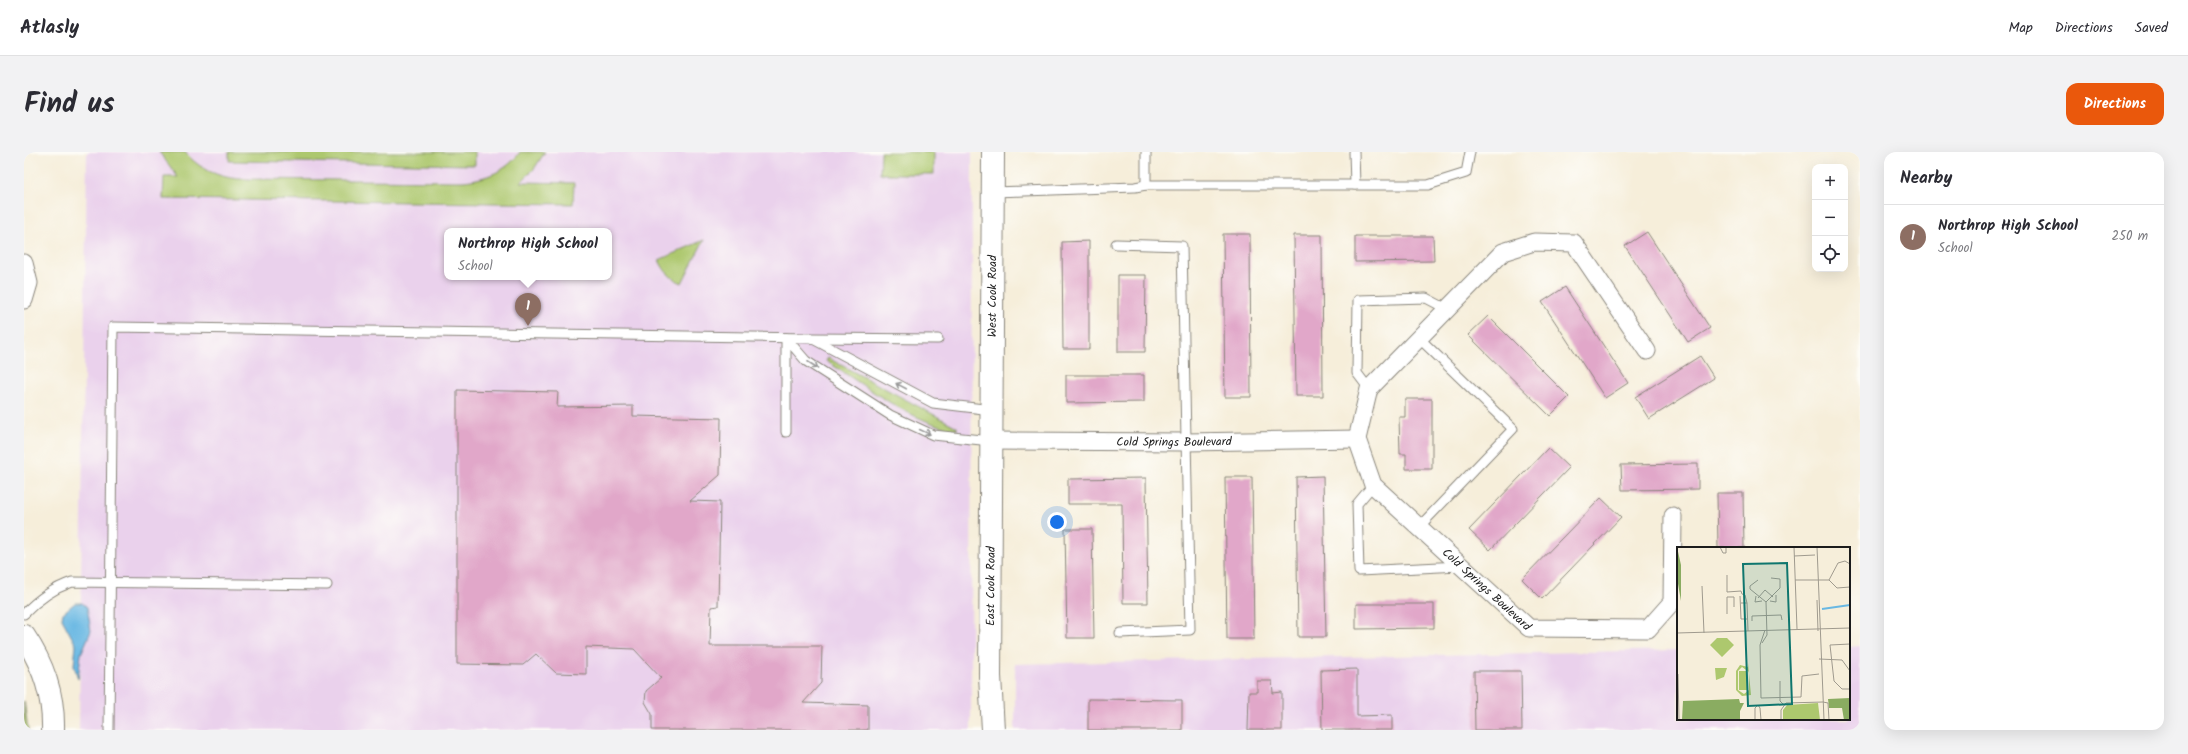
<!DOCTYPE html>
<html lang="en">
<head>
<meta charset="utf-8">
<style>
	body { margin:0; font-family:Kalam,sans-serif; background:#f2f2f3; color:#2b2b33 }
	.controls { position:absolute; right:12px; top:12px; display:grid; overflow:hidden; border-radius:8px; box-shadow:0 4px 16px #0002 }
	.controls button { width:36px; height:36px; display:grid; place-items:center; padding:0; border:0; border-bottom:1px solid #e1e1e2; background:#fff; color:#2b2b33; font:20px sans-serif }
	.you { position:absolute; left:1033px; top:370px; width:14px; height:14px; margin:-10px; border:3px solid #fff; border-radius:50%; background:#1a73e8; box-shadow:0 0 0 6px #1a73e833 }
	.badge { display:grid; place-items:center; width:26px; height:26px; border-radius:50%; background:#ea580c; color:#fff; font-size:13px; font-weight:700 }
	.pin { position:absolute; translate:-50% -33px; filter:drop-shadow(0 1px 2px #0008) }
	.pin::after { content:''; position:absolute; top:21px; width:14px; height:12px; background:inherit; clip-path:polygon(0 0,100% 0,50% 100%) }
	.popup { position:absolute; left:420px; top:76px; width:168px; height:52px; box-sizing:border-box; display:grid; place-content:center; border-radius:8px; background:#fff; filter:drop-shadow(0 1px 3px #0005); font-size:13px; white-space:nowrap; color:#7c7c81 }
	.popup b { font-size:15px; color:#2b2b33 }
	.popup::after { content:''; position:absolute; left:50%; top:100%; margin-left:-8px; border:8px solid transparent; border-top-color:#fff }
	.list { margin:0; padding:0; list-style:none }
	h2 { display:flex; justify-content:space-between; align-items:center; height:52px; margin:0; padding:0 16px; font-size:17px }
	h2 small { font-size:13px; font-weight:400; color:#7c7c81 }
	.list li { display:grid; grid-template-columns:26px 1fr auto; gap:12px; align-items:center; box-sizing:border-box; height:64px; padding:0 16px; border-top:1px solid #e1e1e2 }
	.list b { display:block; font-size:15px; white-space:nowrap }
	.list p { margin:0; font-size:13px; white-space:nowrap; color:#7c7c81 }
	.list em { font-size:13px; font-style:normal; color:#7c7c81 }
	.icon { flex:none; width:22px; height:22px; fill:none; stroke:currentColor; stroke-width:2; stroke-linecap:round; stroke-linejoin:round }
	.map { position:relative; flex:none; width:1836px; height:578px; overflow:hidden; border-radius:12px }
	header { display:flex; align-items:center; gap:24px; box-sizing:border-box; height:56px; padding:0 20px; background:#fff; border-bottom:1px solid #e1e1e2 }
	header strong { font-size:19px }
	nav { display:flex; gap:22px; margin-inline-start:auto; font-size:14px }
	.intro { display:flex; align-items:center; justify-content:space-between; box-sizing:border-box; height:96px; padding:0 24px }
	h1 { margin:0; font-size:28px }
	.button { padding:10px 18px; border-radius:12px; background:#ea580c; color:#fff; font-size:14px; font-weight:700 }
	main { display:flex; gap:24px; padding:0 24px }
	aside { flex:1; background:#fff; border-radius:12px; box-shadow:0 4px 16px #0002 }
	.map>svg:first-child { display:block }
	.built { fill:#ead1ec; fill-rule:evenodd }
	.green { fill:#adc86e; stroke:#647245 }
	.water { fill:#69b8e3; stroke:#426a80 }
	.building { fill:#e1a7c9 }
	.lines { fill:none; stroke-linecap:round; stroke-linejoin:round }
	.lane-casing { stroke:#89857b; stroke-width:11 }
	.street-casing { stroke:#89857b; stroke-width:19 }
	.secondary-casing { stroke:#89857b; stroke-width:24 }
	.lane { stroke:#fff; stroke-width:9 }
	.street { stroke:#fff; stroke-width:17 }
	.secondary { stroke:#fff; stroke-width:22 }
	.oneway { stroke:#999 }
	.labels { text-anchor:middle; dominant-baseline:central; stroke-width:3; stroke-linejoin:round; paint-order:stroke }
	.street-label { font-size:12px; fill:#1c1c1c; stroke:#fdfcf7 }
	.inset-river { fill:none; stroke:#69b8e3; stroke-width:2 }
	.inset-road { fill:none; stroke:#9f9a8e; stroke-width:1 }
	.view { fill:#0f766e; fill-opacity:0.15; stroke:#0f766e; stroke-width:2 }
	.inset-edge { fill:none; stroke:#1c1c1c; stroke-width:2 }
</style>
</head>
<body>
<header>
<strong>Atlasly</strong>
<nav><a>Map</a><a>Directions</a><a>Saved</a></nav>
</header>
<div class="intro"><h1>Find us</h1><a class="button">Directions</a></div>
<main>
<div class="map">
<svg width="1836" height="578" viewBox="0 0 1836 578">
	<rect width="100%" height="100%" fill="#fdfcf7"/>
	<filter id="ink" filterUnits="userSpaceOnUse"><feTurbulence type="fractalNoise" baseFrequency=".025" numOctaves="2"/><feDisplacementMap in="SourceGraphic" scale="8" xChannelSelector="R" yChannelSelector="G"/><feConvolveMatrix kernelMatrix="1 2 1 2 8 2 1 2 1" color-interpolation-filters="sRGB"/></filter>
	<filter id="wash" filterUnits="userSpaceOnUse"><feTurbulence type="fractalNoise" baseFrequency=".012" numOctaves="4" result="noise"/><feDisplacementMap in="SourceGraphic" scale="16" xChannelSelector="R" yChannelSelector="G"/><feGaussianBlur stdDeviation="0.9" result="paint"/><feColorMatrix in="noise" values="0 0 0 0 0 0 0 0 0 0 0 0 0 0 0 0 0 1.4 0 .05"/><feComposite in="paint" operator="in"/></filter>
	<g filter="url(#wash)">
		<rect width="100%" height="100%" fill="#f6eeda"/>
		<g class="built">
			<path d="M63,0H948L947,578H55ZM423,79H585V125H423Z"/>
			<polygon points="1836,494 1836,578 991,578 991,512 1654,498 1654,567 1825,567 1825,495"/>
		</g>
		<g class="green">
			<path d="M135,0H161C175,17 194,25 215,27L439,29C462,27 483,19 496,0H521L510,17L497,30L550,31L549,52L139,47L140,25H154Z"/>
			<polygon points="205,0 451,0 451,13 205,9"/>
			<polygon points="857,0 910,0 910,22 856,22"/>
			<path d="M680,88L658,131C646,126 640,119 635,108Z"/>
			<path d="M804,206L933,275V278C886,270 842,234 802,209Z"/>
			<polygon points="0,549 4,578 0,578"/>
		</g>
		<polygon class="water" points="51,451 58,451 63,455 67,479 57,502 54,527 50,513 52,493 38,467 39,461"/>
		<g id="blocks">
			<g class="building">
				<polygon points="1623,80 1686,176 1664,190 1601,94"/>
				<polygon points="1199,82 1226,82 1227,245 1201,245"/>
				<polygon points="1270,83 1298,83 1299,244 1272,244"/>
				<polygon points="1331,84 1409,84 1410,109 1331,110"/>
				<polygon points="1065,89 1065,197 1039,197 1038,90"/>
				<polygon points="1094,123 1122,123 1121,200 1094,200"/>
				<polygon points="1541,135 1604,231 1581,246 1518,150"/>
				<polygon points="1464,164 1545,245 1526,264 1444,183"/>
				<polygon points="1676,204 1690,226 1625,267 1611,245"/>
				<polygon points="1042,223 1120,223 1120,250 1042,251"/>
				<polygon points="433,238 534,240 533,255 609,254 609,264 697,266 696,323 666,349 696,350 694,454 687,455 686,494 798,494 797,531 779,551 844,553 844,578 628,578 628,562 621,550 622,539 637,526 610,497 562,495 562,522 532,521 512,502 499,513 433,512"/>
				<polygon points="1381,247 1408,247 1408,317 1382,317 1382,302 1376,302 1375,265 1381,265"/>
				<polygon points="1524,296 1545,316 1466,398 1445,378"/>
				<polygon points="1674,312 1674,337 1598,338 1597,313"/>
				<polygon points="1299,324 1302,485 1274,485 1272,325"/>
				<polygon points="1201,325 1228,325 1230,487 1203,487"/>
				<polygon points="1122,326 1124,451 1099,451 1098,352 1044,352 1044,327"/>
				<polygon points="1693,341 1719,341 1720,396 1694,396"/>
				<polygon points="1577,346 1597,365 1518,447 1498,427"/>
				<polygon points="1041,377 1068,377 1070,486 1043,486"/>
				<polygon points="1332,452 1410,452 1410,476 1332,477"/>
				<polygon points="1333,517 1333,564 1368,563 1368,578 1298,578 1297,518"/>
				<polygon points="1450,519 1497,519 1498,578 1451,578"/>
				<polygon points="1233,529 1248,529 1249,541 1258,540 1258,578 1224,578 1225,540 1233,540"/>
				<polygon points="1064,547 1158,548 1158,578 1064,578"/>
			</g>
		</g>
	</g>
	<g filter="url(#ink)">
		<use href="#blocks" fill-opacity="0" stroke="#89857b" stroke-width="1"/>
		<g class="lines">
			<g class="lane-casing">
				<g id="lane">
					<polyline points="1122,33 1122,0"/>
					<polyline points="1331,33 1404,33 1442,21 1446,0"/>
					<polyline points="970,40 1111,35 1122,33 1331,33 1330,0"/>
					<polyline points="1092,92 1158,94 1166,478 1096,481"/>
					<polyline points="762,186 782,209 866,263 909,283 967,289"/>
					<polyline points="762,186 762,280"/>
					<polyline points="788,186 914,187"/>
					<polyline points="1345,237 1333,221 1334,148 1402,146 1423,157"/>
					<polyline points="1349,333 1333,352 1335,419 1436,414"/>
					<polyline points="1395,375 1489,277 1395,186"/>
					<path d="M0,462C14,447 28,437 48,430L303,433"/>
					<polyline points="85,578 89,175 787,186 909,251 968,258"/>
				</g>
			</g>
			<g class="street-casing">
				<g id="street">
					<polyline points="0,111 5,131 0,148"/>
					<path id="s1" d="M1623,199L1550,91L1510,90L1479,100L1345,237L1333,287L1349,333L1505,476L1624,477L1648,450L1649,364"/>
					<path id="s2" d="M967,289L1162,290L1333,287"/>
				</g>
			</g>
			<g class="secondary-casing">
				<g id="secondary">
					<path d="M0,484C19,512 30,544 29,578"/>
					<path id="s3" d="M969,578L966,524L969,0"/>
				</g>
			</g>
			<use href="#lane" class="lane"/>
			<use href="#street" class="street"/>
			<use href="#secondary" class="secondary"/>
		</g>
		<defs><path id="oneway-shaft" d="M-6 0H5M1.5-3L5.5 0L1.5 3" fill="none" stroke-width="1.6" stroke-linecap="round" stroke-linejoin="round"/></defs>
		<g class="oneway">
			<use href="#oneway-shaft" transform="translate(789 213) rotate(33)"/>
			<use href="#oneway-shaft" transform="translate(877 234) rotate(-152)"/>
			<use href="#oneway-shaft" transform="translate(901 280) rotate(25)"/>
		</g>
	</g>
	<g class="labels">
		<g class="street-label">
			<text stroke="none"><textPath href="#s3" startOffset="434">West Cook Road</textPath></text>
			<text stroke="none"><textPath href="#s2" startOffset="183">Cold Springs Boulevard</textPath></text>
			<text stroke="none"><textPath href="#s3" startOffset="144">East Cook Road</textPath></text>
			<text stroke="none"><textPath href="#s1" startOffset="649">Cold Springs Boulevard</textPath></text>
		</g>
	</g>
	<g transform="translate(1653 395)">
		<rect width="173" height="173" fill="#f6eeda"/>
		<path d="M40,91H50L57,98L45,110L33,98ZM71,116L74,148L65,149L59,143V124L63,118L71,120ZM65,120L72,125V143L67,147L61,143V124ZM38,121H50L47,130L39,133ZM62,124H70L71,143H62ZM141,156L143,173H106V163L110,158Z" fill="#adc86e" fill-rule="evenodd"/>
		<path d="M0,0L4,18V54L0,31ZM173,151V173H167L165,161H152L151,152ZM62,152L63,156H67L63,164V173H5L6,154Z" fill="#8aac61"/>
		<path class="inset-river" d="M145,62L173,58"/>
		<path class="inset-road" d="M43,0L46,6H49V0M117,0L120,82M140,0L147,173M117,9L138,8M50,28V45L64,44L65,47L68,48L70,56M81,33L73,39V42L89,55L103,41V32L94,31M118,33H152L161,16L168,14L173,17M152,33L160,41L173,40M25,39L27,86M63,49L64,72H70M79,49L78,55L85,54M81,51L88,43L96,50M140,53L141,84M93,54L99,55V48M64,56H70L71,84M50,67V50H57V60M75,74V69L104,68L105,73M88,83L83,98L84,151L124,150L125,129L142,127M0,86L173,81M85,96L90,88L89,55M173,97L153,98L157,134L165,142H173M142,112L165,113L173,124M1,127L2,173M103,134V154L107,158M146,155L151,156L152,173M78,173V161L81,158L83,161L84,173M104,173V163L109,156L146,155"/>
		<path class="view" d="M110,16L115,157L71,159L66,17Z"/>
		<rect width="173" height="173" class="inset-edge"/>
	</g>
</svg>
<div class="controls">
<button>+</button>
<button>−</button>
<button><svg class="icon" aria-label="locate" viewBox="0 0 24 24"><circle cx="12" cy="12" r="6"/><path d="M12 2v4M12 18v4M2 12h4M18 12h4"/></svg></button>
</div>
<div class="you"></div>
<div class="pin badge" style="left:504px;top:174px;background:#8d6e63">1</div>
<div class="popup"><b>Northrop High School</b>School</div>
</div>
<aside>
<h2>Nearby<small></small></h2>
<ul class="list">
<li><span class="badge" style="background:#8d6e63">1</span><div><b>Northrop High School</b><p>School</p></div><em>250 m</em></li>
</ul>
</aside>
</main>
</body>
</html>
